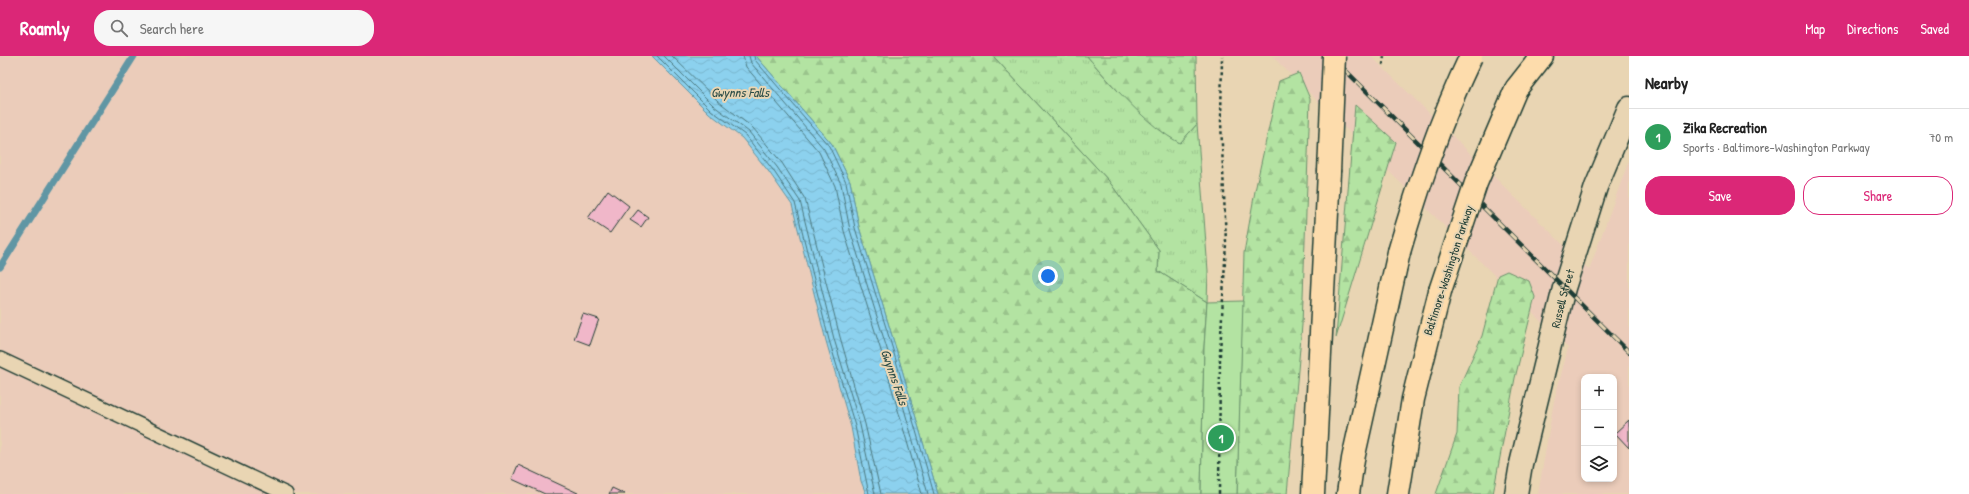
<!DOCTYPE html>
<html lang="en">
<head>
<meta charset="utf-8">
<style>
	body { margin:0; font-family:"Patrick Hand",sans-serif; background:#f6f6f6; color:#222 }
	.controls { position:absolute; right:12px; bottom:12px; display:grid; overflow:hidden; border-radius:8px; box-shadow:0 2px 6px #0003 }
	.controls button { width:36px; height:36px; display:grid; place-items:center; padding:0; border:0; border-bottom:1px solid #e0e0e0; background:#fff; color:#222; font:20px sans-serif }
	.you { position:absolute; left:1048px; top:220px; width:14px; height:14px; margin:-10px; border:3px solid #fff; border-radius:50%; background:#1a73e8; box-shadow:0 0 0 6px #1a73e833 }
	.badge { display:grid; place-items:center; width:26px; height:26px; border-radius:50%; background:#db2777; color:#fff; font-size:13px; font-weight:700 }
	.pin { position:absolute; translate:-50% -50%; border:2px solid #fff; box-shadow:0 1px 4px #0006 }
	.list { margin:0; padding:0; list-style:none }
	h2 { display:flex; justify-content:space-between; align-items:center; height:52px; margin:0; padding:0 16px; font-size:17px }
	h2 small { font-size:13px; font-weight:400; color:#767676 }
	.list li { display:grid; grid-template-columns:26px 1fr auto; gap:12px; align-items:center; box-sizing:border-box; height:56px; padding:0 16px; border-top:1px solid #e0e0e0 }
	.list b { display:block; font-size:15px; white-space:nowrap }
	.list p { margin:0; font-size:13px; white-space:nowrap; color:#767676 }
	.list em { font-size:13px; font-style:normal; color:#767676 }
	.actions { display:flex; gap:8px; padding:12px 16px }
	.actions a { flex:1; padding:9px 0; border:1px solid #db2777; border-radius:16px; text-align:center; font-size:14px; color:#db2777 }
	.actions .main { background:#db2777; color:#fff }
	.icon { flex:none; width:22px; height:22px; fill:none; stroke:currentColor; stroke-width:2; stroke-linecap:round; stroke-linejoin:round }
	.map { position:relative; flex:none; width:1629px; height:438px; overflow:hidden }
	header { display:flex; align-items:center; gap:24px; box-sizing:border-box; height:56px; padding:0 20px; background:#db2777; color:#fff }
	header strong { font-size:19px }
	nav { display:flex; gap:22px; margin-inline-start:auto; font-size:14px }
	.search { width:280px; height:36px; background:#f6f6f6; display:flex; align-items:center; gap:10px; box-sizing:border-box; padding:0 14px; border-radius:16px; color:#767676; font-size:15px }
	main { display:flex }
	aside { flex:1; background:#fff }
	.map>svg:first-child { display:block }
	.built { fill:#ebccba; fill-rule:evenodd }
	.grass { fill:url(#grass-tufts); stroke:#69906b }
	.forest { fill:url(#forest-firs); stroke:#69906b }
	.pitch { fill:#b3e3a2; stroke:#69906b }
	.water { fill:url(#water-waves); stroke:#6096a4 }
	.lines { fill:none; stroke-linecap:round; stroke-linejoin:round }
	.shore { stroke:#4b787e; stroke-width:1 }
	.stream { stroke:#6096a4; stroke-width:7 }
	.building { fill:#f0b7c9; stroke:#1f3d34 }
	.lane-casing { stroke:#1f3d34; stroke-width:16 }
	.street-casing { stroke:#1f3d34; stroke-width:25 }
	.highway-casing { stroke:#1f3d34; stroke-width:25 }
	.path { stroke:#1f3d34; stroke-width:2.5; stroke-dasharray:3 3; stroke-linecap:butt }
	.lane { stroke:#e9d5b3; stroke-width:13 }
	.street { stroke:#e9d5b3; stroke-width:22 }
	.highway { stroke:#fddcac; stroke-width:22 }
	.rail-casing { stroke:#1f3d34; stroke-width:4.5 }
	.rail { stroke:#e9d5b3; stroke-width:3; stroke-dasharray:9; stroke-linecap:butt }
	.highway-bridge-casing { stroke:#1f3d34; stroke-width:25; stroke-linecap:butt }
	.highway-bridge { stroke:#fddcac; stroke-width:22 }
	.labels { text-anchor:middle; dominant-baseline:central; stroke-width:4; stroke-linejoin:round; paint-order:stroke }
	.street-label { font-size:12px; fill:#1f3d34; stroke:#e9d5b3 }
	.water-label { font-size:13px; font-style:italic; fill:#2a4c47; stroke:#e9d5b3 }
</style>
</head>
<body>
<header>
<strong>Roamly</strong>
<div class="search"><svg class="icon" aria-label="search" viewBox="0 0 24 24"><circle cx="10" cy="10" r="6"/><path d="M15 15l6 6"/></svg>Search here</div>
<nav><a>Map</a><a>Directions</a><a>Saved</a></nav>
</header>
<main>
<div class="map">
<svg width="1629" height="438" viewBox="0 0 1629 438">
	<defs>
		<pattern id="grass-tufts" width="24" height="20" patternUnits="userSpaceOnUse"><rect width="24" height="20" fill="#b3e3a2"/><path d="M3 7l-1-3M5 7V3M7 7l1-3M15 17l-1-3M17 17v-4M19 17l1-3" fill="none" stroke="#9ac48c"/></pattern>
		<pattern id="forest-firs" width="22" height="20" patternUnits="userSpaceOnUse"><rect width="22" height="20" fill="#b3e3a2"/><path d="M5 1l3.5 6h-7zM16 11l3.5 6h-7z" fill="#9ac48c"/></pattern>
		<pattern id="water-waves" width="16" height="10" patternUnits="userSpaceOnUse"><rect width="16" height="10" fill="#8cd1ee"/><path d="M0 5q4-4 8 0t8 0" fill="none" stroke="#78b4cd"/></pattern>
	</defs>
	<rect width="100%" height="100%" fill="#e9d5b3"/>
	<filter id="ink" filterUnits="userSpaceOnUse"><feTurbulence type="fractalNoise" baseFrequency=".025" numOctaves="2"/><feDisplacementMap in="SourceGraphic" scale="8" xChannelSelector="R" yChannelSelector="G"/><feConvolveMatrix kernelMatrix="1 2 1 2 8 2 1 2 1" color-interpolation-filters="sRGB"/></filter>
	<g filter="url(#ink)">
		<g class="built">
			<polygon points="0,0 652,0 709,57 742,82 769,116 792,149 826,285 851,371 861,425 866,438 0,438"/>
			<path d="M1272,0H1371L1589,214L1629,104V438H1538L1554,345L1568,292ZM1584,321H1614V423H1584Z"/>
		</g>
		<polygon class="grass" points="993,0 1087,0 1111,28 1180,87 1197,68 1208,215 1207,246 1158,215 1159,194 1108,124"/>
		<g class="forest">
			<polygon points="756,0 993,0 1108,124 1159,194 1158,215 1207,246 1204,291 1201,438 938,438 896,293 859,171 850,125 832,88"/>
			<path d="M1087,0H1196L1197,68L1180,87C1148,71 1111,28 1087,0Z"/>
			<polygon points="1299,17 1310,43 1302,269 1287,438 1237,438 1244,197 1255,135 1279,25"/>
			<polygon points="1355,49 1396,86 1336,282"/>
			<polygon points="1507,215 1529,225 1535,241 1515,322 1493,438 1436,438 1457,378 1459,331 1482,280 1498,219"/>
		</g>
		<polygon class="pitch" points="1243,245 1237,438 1201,438 1204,291 1207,246"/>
		<polygon class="water" points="652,0 756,0 832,88 850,125 859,171 896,293 938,438 866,438 861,425 851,371 826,285 792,149 769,116 742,82 709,57"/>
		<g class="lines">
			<g class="shore">
				<polyline points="657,0 711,54 745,79 773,114 795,147 829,284 855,370 869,438"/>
				<polyline points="664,0 714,50 749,76 777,111 800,145 834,283 860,369 875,438"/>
				<polyline points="672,0 718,45 753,72 782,107 805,143 840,281 865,368 881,438"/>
				<polyline points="743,0 746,11 819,96 835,130 844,175 882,298 922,438"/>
				<polyline points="749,0 751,7 824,93 841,128 850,174 888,296 928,438"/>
				<polyline points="754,0 755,4 829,90 846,126 855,172 893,294 934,438"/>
			</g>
			<polyline class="stream" points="0,211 134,0"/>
		</g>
		<g class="building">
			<polygon points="608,134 629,150 610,177 588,162"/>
			<polygon points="638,154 648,161 641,171 630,164"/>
			<polygon points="583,258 599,263 590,289 574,283"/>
			<polygon points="1629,364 1629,392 1615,377"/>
			<polygon points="518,409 580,438 545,438 512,423"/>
			<polygon points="612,432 625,438 609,438"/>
		</g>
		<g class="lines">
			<g class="lane-casing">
				<polyline id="lane" points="0,303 286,438"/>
			</g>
			<g class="street-casing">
				<g id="street">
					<path id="s1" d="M1516,438L1521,408L1564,232L1596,131L1629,52"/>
				</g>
			</g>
			<g class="highway-casing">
				<g id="highway">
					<polyline points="1516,33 1542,0"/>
					<polyline points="1313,438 1329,116"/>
					<polyline points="1348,438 1353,403 1399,196"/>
					<polyline points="1398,438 1413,343 1440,235"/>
				</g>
			</g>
			<g class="path">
				<polyline points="1383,9 1384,0"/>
				<polyline points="1219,438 1220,297 1226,187 1221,65 1222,0"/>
			</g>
			<use href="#lane" class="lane"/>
			<use href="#street" class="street"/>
			<use href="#highway" class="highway"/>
			<g class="rail-casing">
				<polyline id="rail" points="1331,0 1629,296"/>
			</g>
			<use href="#rail" class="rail"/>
			<g class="highway-bridge-casing">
				<g id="highway-bridge">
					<polyline points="1329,116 1334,0"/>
					<path d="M1399,196C1419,128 1440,65 1471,0"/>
					<polyline points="1440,235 1476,127 1516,33"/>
				</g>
			</g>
			<use href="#highway-bridge" class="highway-bridge"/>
		</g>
	</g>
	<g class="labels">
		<g class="street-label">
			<text transform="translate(1448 214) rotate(-72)">Baltimore-Washington Parkway</text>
			<text stroke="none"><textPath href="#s1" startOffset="201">Russell Street</textPath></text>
		</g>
		<g class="water-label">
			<text x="740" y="36">Gwynns Falls</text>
			<text transform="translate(895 321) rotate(71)">Gwynns Falls</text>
		</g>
	</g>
</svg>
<div class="controls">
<button>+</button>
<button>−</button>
<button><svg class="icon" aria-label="layers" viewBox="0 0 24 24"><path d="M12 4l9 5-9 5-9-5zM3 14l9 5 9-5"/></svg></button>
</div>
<div class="you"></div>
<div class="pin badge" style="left:1221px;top:382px;background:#2e9e5b">1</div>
</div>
<aside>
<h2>Nearby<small></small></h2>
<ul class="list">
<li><span class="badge" style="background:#2e9e5b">1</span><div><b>Zika Recreation</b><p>Sports · Baltimore-Washington Parkway</p></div><em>70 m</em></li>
</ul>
<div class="actions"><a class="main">Save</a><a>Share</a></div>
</aside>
</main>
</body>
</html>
